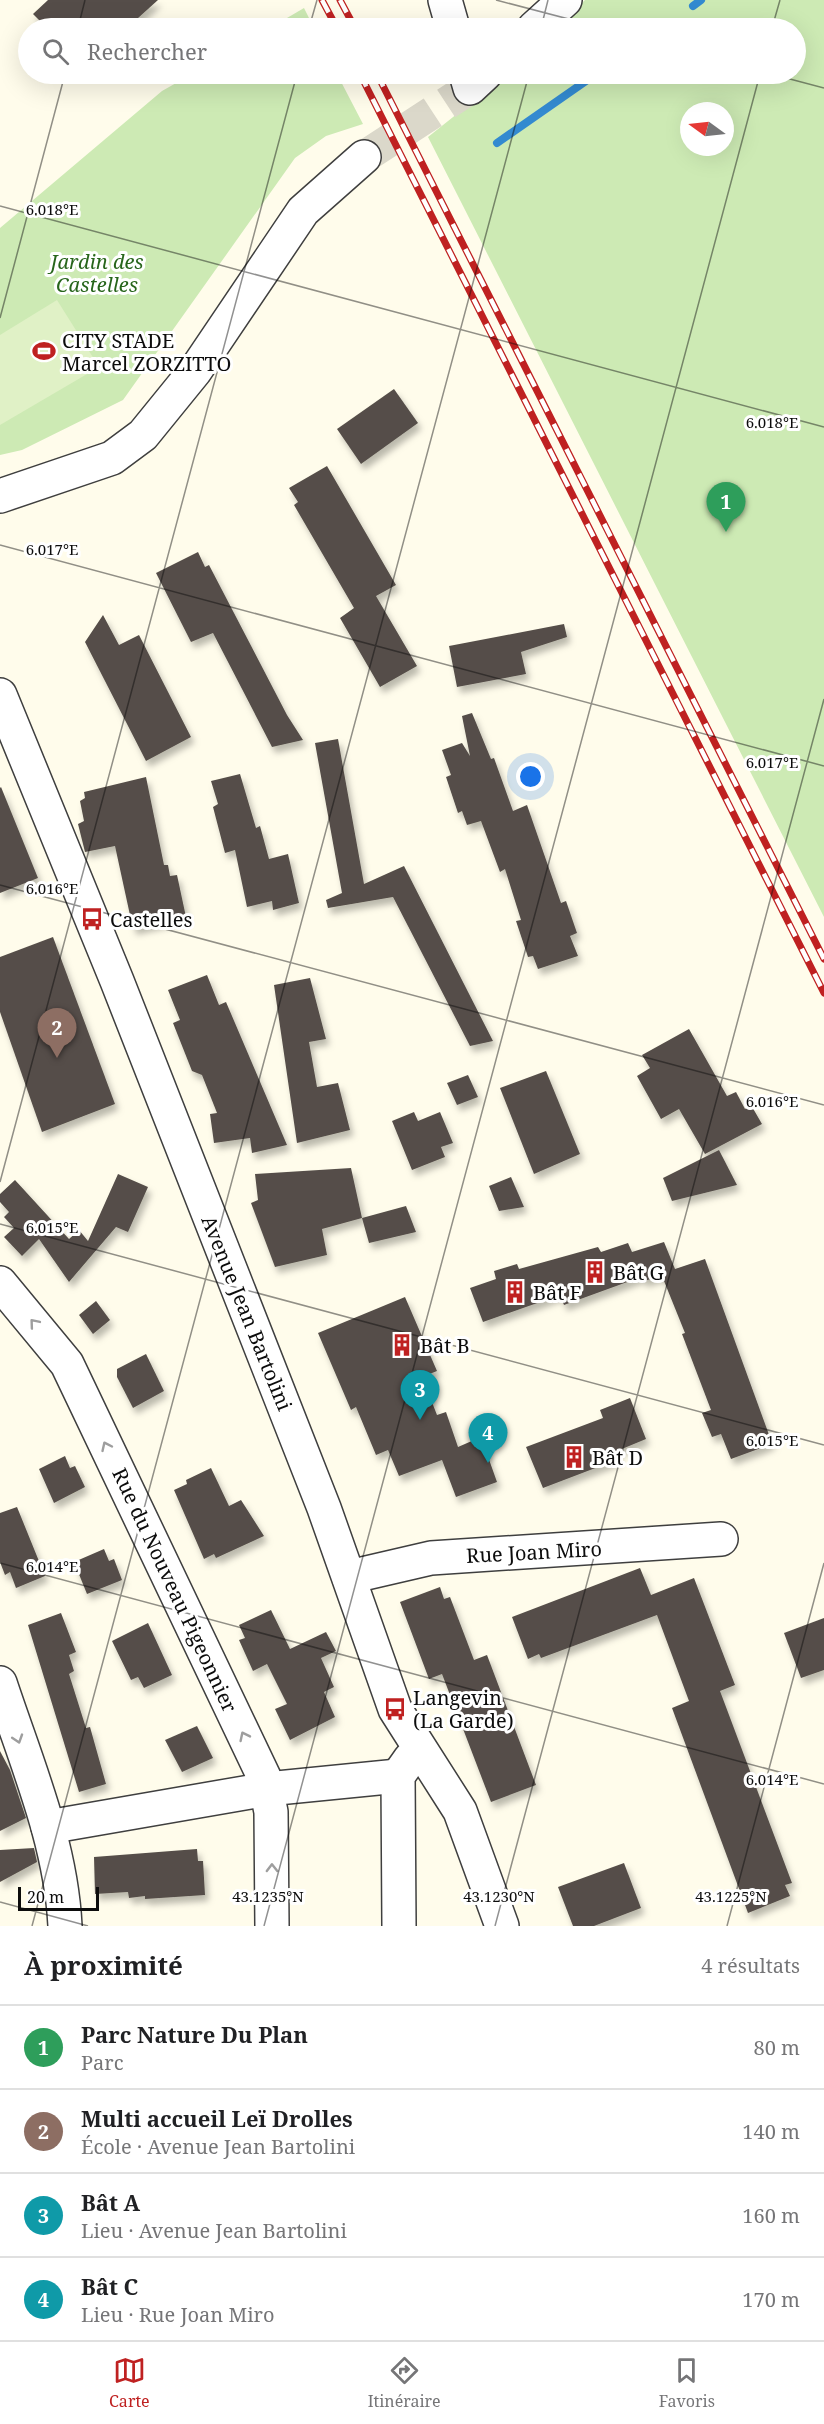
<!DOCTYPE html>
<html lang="fr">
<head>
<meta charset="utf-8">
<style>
	body { margin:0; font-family:"Noto Serif",serif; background:#f6f6f6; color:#202124 }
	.compass { position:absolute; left:680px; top:102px; width:54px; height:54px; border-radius:50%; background:#fff; box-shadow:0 6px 24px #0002; rotate:285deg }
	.scale { position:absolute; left:18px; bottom:15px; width:81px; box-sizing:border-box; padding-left:6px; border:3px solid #0c0c0c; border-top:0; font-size:16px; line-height:21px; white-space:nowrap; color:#0c0c0c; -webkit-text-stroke:4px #fff; paint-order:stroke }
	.you { position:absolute; left:531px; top:777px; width:21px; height:21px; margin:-15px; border:4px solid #fff; border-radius:50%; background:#1a73e8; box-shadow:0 0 0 9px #1a73e833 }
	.badge { display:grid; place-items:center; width:39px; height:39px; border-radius:50%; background:#bf2121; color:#fff; font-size:20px; font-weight:700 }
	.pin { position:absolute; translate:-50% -50px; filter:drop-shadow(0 2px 3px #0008) }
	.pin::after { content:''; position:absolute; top:32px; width:21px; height:18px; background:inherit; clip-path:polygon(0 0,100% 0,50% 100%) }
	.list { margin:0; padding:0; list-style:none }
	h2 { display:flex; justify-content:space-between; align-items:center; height:78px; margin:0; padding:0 24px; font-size:26px }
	h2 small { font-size:20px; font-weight:400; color:#757577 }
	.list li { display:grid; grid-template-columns:39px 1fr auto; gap:18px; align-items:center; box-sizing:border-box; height:84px; padding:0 24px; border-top:2px solid #e0e0e0 }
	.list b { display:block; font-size:22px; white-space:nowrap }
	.list p { margin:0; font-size:20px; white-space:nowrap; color:#757577 }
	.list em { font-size:20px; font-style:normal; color:#757577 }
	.icon { flex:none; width:33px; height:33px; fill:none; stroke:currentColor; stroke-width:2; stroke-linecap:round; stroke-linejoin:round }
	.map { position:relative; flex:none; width:824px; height:1926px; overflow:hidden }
	.search { position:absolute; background:#fff; box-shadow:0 6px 24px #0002; left:18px; right:18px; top:18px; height:66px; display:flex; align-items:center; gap:15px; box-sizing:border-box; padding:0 21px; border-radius:33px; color:#757577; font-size:22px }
	.sheet { height:414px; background:#fff }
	nav { display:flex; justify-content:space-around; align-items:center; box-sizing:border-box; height:84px; border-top:2px solid #e0e0e0; background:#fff; font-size:16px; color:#757577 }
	nav a { display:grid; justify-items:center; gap:3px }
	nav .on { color:#bf2121 }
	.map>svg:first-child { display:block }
	.green { fill:#cdeab4; fill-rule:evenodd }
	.pitch { fill:#e0f1c6 }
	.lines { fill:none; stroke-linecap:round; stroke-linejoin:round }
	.stream { stroke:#338ad0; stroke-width:8 }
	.building { fill:#554e48; filter:url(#shadow) }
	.minor-tunnel { stroke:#dbd8ca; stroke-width:33; stroke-dasharray:33 16; stroke-linecap:butt }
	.minor-casing { stroke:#3f3f3f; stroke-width:36 }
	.minor { stroke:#fff; stroke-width:33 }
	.rail-casing { stroke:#bf2121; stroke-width:7 }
	.rail { stroke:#fff; stroke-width:4.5; stroke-dasharray:14; stroke-linecap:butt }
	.oneway { stroke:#9e9e9e }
	.ticks { fill:none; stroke:#0c0c0c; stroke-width:1.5; stroke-opacity:0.45 }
	.labels { text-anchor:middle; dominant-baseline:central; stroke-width:6; stroke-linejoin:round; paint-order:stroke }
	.park-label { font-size:20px; font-style:italic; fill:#27651b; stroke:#fff }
	.poi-label { font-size:20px; fill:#0c0c0c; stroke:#fff; text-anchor:start }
	.street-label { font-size:20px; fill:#0c0c0c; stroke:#fff }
	.ticks-label { font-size:15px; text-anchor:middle; fill:#0c0c0c; stroke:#fff; stroke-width:6; stroke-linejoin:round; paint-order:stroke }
</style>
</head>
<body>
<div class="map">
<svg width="824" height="1926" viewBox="0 0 824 1926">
	<defs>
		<filter id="shadow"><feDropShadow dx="3.5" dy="6" stdDeviation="3" flood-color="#0004"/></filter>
	</defs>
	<rect width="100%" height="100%" fill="#fffceb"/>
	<g class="green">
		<path d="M585,0H824V917L428,137L507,74H796V28H556ZM689,111H725V147H689Z"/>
		<polygon points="304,8 314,28 270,28"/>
		<polygon points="192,74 337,74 363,124 326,136 295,158 123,400 22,450 0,455 0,228 162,91"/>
	</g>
	<polygon class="pitch" points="57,300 99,367 0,425 0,335"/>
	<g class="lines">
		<g class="stream">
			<polyline points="693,6 701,0"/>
			<polyline points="660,28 661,28"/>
			<polyline points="497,143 596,74"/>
		</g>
	</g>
	<g class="building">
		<polygon points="48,0 158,0 127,28 47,28 33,14"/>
		<polygon points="394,389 418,423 361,464 337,429"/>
		<polygon points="327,466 396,585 376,596 417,666 380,687 340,618 354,608 294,505 298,502 289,488"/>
		<polygon points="198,552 205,567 209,565 287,715 303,740 272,747 213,633 191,642 156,573"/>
		<polygon points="103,615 119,645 139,635 191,737 146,761 85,642"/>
		<polygon points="564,624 567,637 521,652 526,674 457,687 449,646"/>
		<polygon points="472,713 491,759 494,758 513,811 527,805 561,903 566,901 577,933 570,936 578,956 538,969 533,956 528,957 516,921 521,920 505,869 500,872 481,821 467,825 462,811 458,813 446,777 451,775 442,750 462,743 470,756 462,716"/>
		<polygon points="338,739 364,884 404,866 493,1041 470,1046 393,897 328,908 326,900 342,893 315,743"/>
		<polygon points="240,774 256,828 260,826 269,859 288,854 299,903 273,910 272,901 247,907 235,850 225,853 213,807 218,804 211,781"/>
		<polygon points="146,777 164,865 168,865 170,876 177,875 186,917 133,929 115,846 85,852 78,824 84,821 80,801 85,798 84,792"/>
		<polygon points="1,787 38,878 0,893 0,788"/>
		<polygon points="53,937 115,1104 42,1132 0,1012 0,957"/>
		<polygon points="207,975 219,1005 226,1002 287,1145 252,1153 250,1138 214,1143 210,1114 217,1113 202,1075 192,1071 173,1023 180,1020 168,990"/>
		<polygon points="310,978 326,1039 309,1042 317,1087 338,1083 350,1130 297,1143 274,985"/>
		<polygon points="689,1029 727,1096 736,1092 745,1109 751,1105 762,1124 705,1154 679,1109 661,1119 637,1076 650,1068 642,1055"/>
		<polygon points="546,1071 580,1154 534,1174 500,1088"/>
		<polygon points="468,1075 478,1097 457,1105 447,1083"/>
		<polygon points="414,1112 418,1121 440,1112 453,1143 441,1147 445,1157 412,1170 392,1121"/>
		<polygon points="719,1150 737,1185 672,1201 663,1178"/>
		<polygon points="351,1168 362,1218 322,1229 327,1255 275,1267 251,1203 258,1200 255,1174"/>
		<polygon points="118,1174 148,1187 128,1232 116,1227 69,1282 39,1239 22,1256 4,1237 14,1228 4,1217 9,1212 0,1202 0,1194 15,1180 69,1239 79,1230 88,1241"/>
		<polygon points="511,1177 524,1207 499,1211 489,1186"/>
		<polygon points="406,1206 416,1232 369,1243 362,1218"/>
		<polygon points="664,1242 675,1269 705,1259 772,1443 761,1448 731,1459 721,1434 712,1437 702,1413 711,1410 682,1334 685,1333 662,1276 644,1281 641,1277 564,1305 560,1295 483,1322 470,1288 496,1279 494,1271 517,1264 519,1269 598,1247 601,1252 628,1243 632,1252"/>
		<polygon points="405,1297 437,1371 422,1377 437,1415 446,1412 458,1447 481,1437 497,1482 456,1497 442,1460 399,1476 388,1450 376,1455 356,1407 351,1410 318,1333"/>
		<polygon points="96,1301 110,1320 93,1334 79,1315"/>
		<polygon points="146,1354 164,1391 133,1408 117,1377 117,1369"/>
		<polygon points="630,1398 646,1439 617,1451 619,1459 543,1488 526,1447 603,1418 600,1410"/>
		<polygon points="65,1456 70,1468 75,1466 85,1487 54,1503 39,1469"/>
		<polygon points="211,1468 229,1506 241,1500 264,1536 216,1558 214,1554 204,1559 174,1490 187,1484 186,1480"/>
		<polygon points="17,1507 45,1576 16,1588 10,1572 5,1575 0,1562 0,1513"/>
		<polygon points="104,1549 109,1561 114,1559 122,1580 87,1594 74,1562"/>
		<polygon points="640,1568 651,1595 694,1578 735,1685 720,1691 792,1883 785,1885 790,1896 748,1913 672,1708 689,1701 657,1615 541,1658 539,1654 528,1659 512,1617"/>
		<polygon points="440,1587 444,1599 450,1597 474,1660 487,1655 536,1785 491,1802 442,1674 429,1679 400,1602"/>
		<polygon points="271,1610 290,1649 326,1632 336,1651 321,1658 334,1687 324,1692 335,1717 290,1740 275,1709 287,1704 267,1664 253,1671 239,1640 245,1638 239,1625"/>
		<polygon points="61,1613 76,1652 69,1655 74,1671 69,1674 86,1728 90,1727 106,1784 79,1792 28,1625"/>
		<polygon points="824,1618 824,1670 801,1678 784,1633"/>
		<polygon points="148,1623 172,1675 144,1688 138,1677 131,1680 112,1641"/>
		<polygon points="197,1726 213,1758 182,1772 165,1740"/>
		<polygon points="0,1751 10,1770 26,1818 0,1831"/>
		<polygon points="34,1848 37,1862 0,1882 0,1850"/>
		<polygon points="197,1849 198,1861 203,1861 205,1895 145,1899 145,1896 129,1898 128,1892 95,1894 94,1857"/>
		<polygon points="624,1863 641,1908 594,1926 573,1926 558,1887"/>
	</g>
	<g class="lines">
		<polyline class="minor-tunnel" points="364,157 470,88"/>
		<g class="minor-casing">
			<g id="minor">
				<polyline points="445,0 453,28"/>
				<polyline points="534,28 565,0"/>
				<polyline points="466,74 470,88 485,74"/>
				<polyline points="0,496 112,458 143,435 195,371 303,211 364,157"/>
				<polyline points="0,695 117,981 324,1508 395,1709 460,1811 502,1926"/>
				<polyline points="0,1283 67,1364 264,1777 271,1812 272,1926"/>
				<polyline points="349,1577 431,1558 721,1539"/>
				<path d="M0,1683C26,1762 61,1842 65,1926"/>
				<polyline points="48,1827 267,1789 398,1776"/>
				<polyline points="399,1926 398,1776 410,1759"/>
			</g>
		</g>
		<use href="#minor" class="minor"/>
		<g class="rail-casing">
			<g id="rail">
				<polyline points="322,0 337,28"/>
				<polyline points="340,0 355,28"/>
				<polyline points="360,74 824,993"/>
				<polyline points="377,74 824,959"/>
			</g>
		</g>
		<use href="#rail" class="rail"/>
	</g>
	<defs><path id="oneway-chevron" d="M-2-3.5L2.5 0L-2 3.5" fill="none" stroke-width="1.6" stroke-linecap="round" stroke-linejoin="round" transform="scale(1.5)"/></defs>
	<g class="oneway">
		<use href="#oneway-chevron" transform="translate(34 1323) rotate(-130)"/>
		<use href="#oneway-chevron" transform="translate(106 1446) rotate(-115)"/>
		<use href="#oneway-chevron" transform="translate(244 1736) rotate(-116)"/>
		<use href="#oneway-chevron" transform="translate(18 1739) rotate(72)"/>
		<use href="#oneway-chevron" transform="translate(272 1868) rotate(-91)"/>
	</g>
	<path class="ticks" d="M496,0L603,28M78,28L85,0M309,28L317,0M541,28L548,0M772,28L780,0M771,74L824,88M0,206L824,427M0,318L65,74M0,545L824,766M0,885L824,1105M0,1182L297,74M0,1224L824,1445M0,1563L824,1784M0,1902L88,1926M32,1926L529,74M264,1926L760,74M495,1926L824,699M727,1926L824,1563"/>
	<defs>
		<g id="stadium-bare" transform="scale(1.8)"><path d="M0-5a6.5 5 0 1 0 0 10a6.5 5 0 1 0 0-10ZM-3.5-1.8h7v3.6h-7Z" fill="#bf2121" stroke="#fff" stroke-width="2.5" paint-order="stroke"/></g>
		<g id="bus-bare" transform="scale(1.8)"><path d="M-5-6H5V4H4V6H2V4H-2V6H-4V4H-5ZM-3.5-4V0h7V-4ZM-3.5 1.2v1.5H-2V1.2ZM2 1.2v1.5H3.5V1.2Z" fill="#bf2121" stroke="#fff" stroke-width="2.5" paint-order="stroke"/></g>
		<g id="building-bare" transform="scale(1.8)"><path d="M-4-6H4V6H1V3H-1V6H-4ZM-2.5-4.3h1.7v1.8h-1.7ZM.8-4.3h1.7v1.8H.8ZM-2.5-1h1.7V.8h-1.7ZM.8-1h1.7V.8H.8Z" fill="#bf2121" stroke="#fff" stroke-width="2.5" paint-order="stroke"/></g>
	</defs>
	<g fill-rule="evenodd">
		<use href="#stadium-bare" x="44" y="351"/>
		<use href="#bus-bare" x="92" y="919"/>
		<use href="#building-bare" x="595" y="1272"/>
		<use href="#building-bare" x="515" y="1292"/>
		<use href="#building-bare" x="402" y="1345"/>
		<use href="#building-bare" x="574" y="1457"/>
		<use href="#bus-bare" x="395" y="1709"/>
	</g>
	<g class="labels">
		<g class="park-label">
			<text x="97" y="261">Jardin des<tspan x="97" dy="23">Castelles</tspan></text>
		</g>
		<g class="poi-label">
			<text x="62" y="340">CITY STADE<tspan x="62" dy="23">Marcel ZORZITTO</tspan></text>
			<text x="110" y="919">Castelles</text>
			<text x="613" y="1272">Bât G</text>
			<text x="533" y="1292">Bât F</text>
			<text x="420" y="1345">Bât B</text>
			<text x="592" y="1457">Bât D</text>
			<text x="413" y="1697">Langevin<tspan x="413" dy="23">(La Garde)</tspan></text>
		</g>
		<g class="street-label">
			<text transform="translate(247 1313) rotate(68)">Avenue Jean Bartolini</text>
			<text transform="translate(534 1552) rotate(-3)">Rue Joan Miro</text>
			<text transform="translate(175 1590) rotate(65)">Rue du Nouveau Pigeonnier</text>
		</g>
	</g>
	<g class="ticks-label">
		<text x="52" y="215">6.018°E</text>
		<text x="772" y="428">6.018°E</text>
		<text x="52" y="555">6.017°E</text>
		<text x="772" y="768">6.017°E</text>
		<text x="52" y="894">6.016°E</text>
		<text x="772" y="1107">6.016°E</text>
		<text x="52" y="1233">6.015°E</text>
		<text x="772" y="1446">6.015°E</text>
		<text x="52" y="1572">6.014°E</text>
		<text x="772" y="1785">6.014°E</text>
		<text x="268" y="1902">43.1235°N</text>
		<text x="499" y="1902">43.1230°N</text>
		<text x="731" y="1902">43.1225°N</text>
	</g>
</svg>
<svg class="compass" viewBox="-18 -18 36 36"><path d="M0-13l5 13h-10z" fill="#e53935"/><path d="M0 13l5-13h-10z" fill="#757577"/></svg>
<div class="scale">20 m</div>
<div class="you"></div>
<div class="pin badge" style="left:726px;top:532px;background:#2e9e5b">1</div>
<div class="pin badge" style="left:57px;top:1058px;background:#8d6e63">2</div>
<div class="pin badge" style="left:420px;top:1420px;background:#0f9aa8">3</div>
<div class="pin badge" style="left:488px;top:1463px;background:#0f9aa8">4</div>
<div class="search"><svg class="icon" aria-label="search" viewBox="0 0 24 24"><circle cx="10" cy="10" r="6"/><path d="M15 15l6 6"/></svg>Rechercher</div>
</div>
<section class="sheet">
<h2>À proximité<small>4 résultats</small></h2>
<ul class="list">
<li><span class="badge" style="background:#2e9e5b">1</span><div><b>Parc Nature Du Plan</b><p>Parc</p></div><em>80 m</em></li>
<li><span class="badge" style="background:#8d6e63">2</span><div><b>Multi accueil Leï Drolles</b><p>École · Avenue Jean Bartolini</p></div><em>140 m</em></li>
<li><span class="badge" style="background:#0f9aa8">3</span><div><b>Bât A</b><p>Lieu · Avenue Jean Bartolini</p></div><em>160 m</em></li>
<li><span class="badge" style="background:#0f9aa8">4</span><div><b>Bât C</b><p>Lieu · Rue Joan Miro</p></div><em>170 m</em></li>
</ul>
</section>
<nav>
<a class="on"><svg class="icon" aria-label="map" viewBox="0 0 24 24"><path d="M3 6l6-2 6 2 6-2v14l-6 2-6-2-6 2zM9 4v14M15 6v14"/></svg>Carte</a>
<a><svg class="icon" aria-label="directions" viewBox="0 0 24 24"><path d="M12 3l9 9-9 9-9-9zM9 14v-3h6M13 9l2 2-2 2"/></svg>Itinéraire</a>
<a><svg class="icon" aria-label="saved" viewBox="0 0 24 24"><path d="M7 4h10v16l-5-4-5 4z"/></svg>Favoris</a>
</nav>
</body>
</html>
